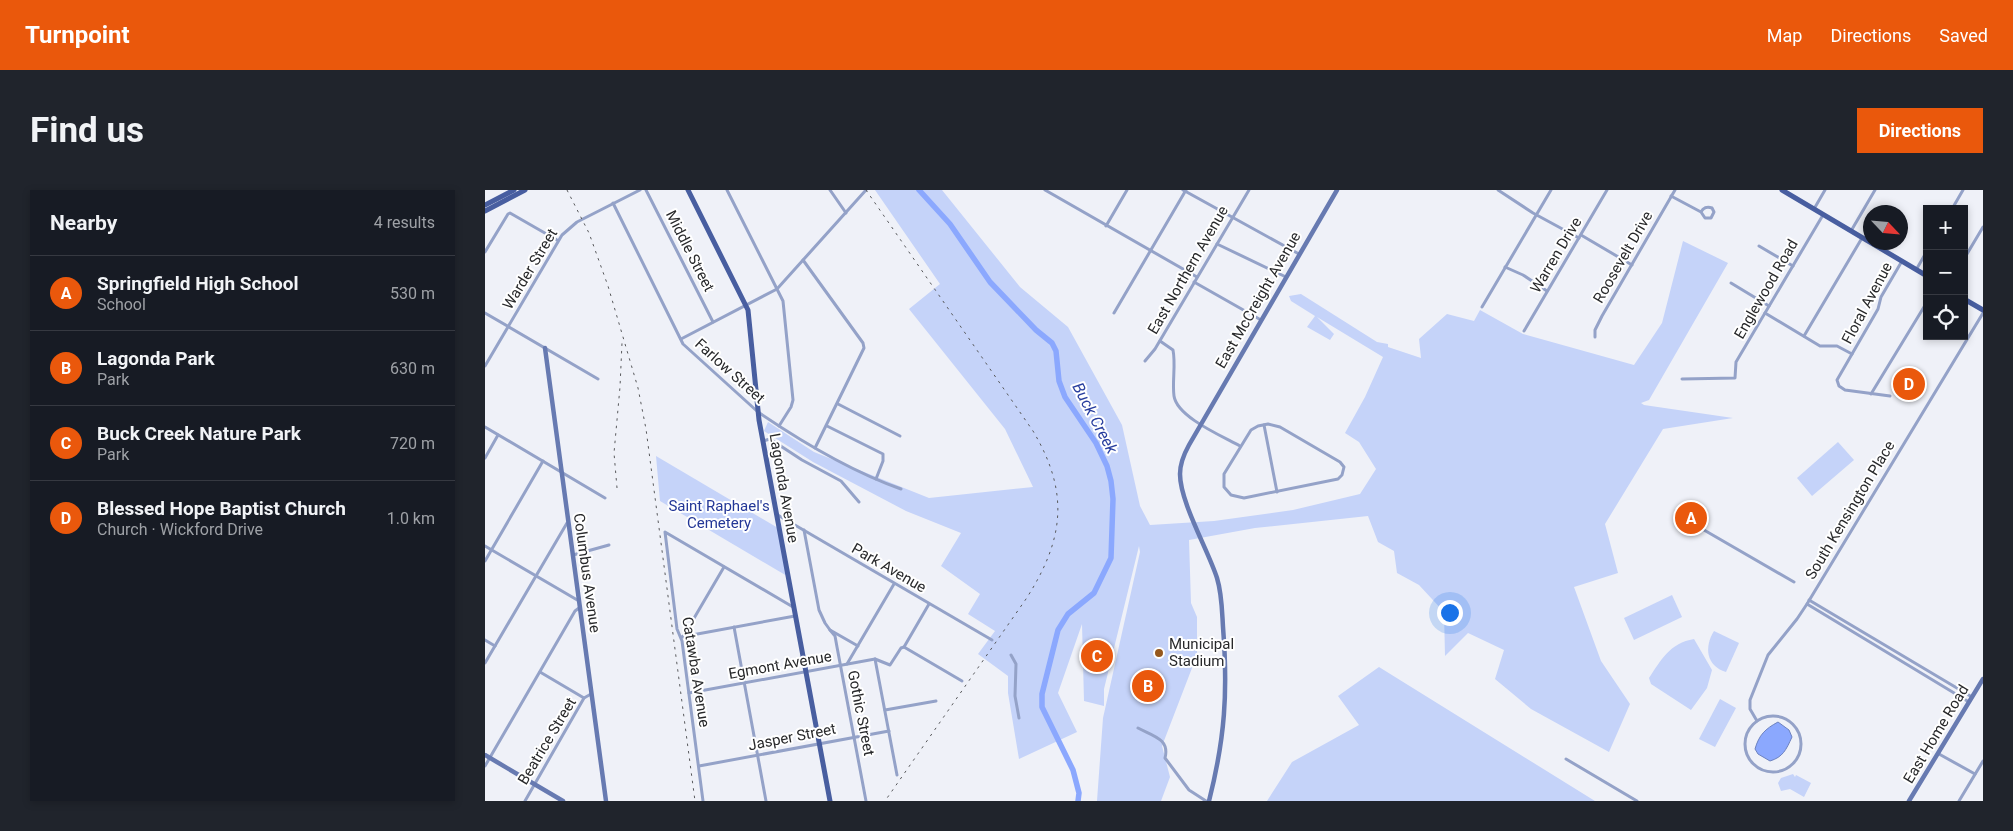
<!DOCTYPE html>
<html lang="en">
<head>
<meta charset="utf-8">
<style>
	body { margin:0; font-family:Roboto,sans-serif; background:#20242c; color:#f1f3f6 }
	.controls { position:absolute; right:15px; top:15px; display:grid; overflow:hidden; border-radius:0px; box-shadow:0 2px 8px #0003 }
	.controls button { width:45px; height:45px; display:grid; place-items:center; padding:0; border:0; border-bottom:1px solid #363941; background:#171b24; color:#f1f3f6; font:25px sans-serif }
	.compass { position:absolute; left:1378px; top:15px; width:45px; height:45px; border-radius:50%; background:#171b24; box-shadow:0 2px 8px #0003; rotate:116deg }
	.you { position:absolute; left:964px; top:422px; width:18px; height:18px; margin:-12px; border:4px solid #fff; border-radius:50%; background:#1a73e8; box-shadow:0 0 0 8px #1a73e833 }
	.badge { display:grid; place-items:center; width:32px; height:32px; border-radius:50%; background:#ea580c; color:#fff; font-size:16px; font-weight:700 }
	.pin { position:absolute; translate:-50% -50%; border:2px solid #fff; box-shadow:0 1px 5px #0006 }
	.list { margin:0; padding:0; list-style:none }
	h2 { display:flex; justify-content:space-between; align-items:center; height:65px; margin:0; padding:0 20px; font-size:21px }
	h2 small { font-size:16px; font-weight:400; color:#9ea1a6 }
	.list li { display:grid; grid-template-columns:32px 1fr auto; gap:15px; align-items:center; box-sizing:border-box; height:75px; padding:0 20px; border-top:1px solid #363941 }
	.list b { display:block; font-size:19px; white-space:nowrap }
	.list p { margin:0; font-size:16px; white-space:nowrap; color:#9ea1a6 }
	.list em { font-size:16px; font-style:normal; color:#9ea1a6 }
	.icon { flex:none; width:28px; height:28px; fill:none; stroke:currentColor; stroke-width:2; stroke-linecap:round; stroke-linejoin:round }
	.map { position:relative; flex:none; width:1498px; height:611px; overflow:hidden; border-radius:0px }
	header { display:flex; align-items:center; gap:30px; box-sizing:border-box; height:70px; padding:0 25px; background:#ea580c; color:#fff }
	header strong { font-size:24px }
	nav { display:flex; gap:28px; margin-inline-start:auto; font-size:18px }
	.intro { display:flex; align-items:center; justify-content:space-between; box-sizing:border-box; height:120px; padding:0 30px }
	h1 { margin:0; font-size:35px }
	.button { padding:12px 22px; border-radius:0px; background:#ea580c; color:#fff; font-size:18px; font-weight:700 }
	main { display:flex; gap:30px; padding:0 30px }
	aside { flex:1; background:#171b24; border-radius:0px; box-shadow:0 2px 8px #0003 }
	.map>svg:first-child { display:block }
	.green { fill:#c5d3f9 }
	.water { fill:#8ba8fe; stroke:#6d82bf }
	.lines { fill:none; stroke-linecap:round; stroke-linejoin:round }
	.river { stroke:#8ba8fe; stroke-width:5.5 }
	.street { stroke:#94a2c8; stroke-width:3 }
	.secondary { stroke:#677ab1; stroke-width:4.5 }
	.primary { stroke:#485ea0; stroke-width:5 }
	.rail { stroke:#58595c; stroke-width:1; stroke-dasharray:2.5 5; stroke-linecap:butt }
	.poi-dot { fill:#96581e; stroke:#fff; stroke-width:2 }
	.labels { text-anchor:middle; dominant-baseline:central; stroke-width:4; stroke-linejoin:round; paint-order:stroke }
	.street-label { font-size:15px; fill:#28292b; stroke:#fff }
	.park-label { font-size:15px; fill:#233797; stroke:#fff }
	.poi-label { font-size:15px; fill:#28292b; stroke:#fff; text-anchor:start }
	.water-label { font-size:16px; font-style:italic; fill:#293f9f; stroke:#fff }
</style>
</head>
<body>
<header>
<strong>Turnpoint</strong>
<nav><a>Map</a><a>Directions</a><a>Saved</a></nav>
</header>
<div class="intro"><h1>Find us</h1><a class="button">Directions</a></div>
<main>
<aside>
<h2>Nearby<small>4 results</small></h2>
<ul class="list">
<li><span class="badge">A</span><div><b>Springfield High School</b><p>School</p></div><em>530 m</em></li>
<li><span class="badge">B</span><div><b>Lagonda Park</b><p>Park</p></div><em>630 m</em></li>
<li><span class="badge">C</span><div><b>Buck Creek Nature Park</b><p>Park</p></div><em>720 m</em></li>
<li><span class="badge">D</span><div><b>Blessed Hope Baptist Church</b><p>Church · Wickford Drive</p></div><em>1.0 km</em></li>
</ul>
</aside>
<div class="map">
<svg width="1498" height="611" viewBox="0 0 1498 611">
	<rect width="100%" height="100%" fill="#eff1f8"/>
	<g class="green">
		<polygon points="390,0 457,0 535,97 583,137 637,235 655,316 665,335 729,331 808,320 875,304 891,279 874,252 860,243 880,207 898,167 832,127 849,144 845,150 822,137 830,126 806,111 804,106 816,104 892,152 903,154 903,157 936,168 934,149 962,124 989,131 995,120 1038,144 1149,175 1177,133 1198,51 1243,73 1164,210 1156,213 1159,215 1248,228 1178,239 1120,334 1133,383 1089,397 1116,471 1145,514 1124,562 1046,519 1010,489 1019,460 983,443 960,466 959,422 934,395 912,383 909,361 893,352 883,326 770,338 704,350 706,413 712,427 712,465 677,556 685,587 676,611 612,611 618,528 655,362 654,356 619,499 619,516 599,511 597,434 573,503 592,542 534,569 523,503 523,486 493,464 510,441 483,424 495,404 456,376 476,343 421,321 328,272 279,241 283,232 329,262 444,308 548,297 520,239 424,119 455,94"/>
		<polygon points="1353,252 1369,270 1327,306 1312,288"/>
		<polygon points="171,266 293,338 302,386 175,311"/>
		<polygon points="1187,405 1197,427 1149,450 1139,428"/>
		<path d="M1229,441L1254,453L1241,482C1221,476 1219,457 1229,441Z"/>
		<path d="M1209,449L1227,480L1222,498L1206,520L1166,494L1164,488C1176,470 1185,453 1209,449Z"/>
		<polygon points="894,477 1110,611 782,611 807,572 874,535 853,506"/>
		<polygon points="1235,509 1251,518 1230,557 1214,549"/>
		<polygon points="1308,584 1310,587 1311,585 1326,593 1319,607 1305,599 1296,601 1293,593 1296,588"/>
	</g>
	<path class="water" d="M1293,532L1304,540L1307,547C1301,560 1298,567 1285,571L1273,564L1270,559C1274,545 1280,539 1293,532Z"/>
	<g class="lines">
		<polyline class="river" points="434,0 465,34 505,92 551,140 567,153 571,161 574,191 580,207 611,253 622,276 626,291 628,309 626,368 609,403 583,424 573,440 557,504 557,517 588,580 594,603 593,611"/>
		<g class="street">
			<polyline points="161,0 228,132"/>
			<polyline points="242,0 298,111 308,210 306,217 294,236"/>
			<polyline points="345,0 361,23"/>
			<polyline points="560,0 712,87"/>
			<polyline points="698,0 814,64"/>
			<polyline points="1013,0 1048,23 1094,48"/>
			<path d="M1186,6L1216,22L1220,28H1226L1229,22L1227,18C1222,16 1218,18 1216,22"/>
			<path d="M128,13L198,154L273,222C317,252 365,281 416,299"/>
			<polyline points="1329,19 1340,0"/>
			<polyline points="1467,19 1478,0"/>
			<polyline points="621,36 642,0"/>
			<polyline points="1366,41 1390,0"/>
			<polyline points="1096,45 1147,75"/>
			<polyline points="732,54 801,87"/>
			<polyline points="1274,56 1308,76"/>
			<polyline points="0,62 23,24 25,23 72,50"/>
			<polyline points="1479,69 1498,37"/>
			<polyline points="318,70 378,153 379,158 330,258"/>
			<polyline points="1020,77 1038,85 1062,101"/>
			<polyline points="1431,80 1442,61"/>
			<polyline points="709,92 776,130"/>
			<polyline points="1246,93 1284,116"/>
			<polyline points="997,117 1066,0"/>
			<polyline points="0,123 113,189"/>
			<polyline points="629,123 701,0"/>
			<polyline points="1280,123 1335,156 1352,156 1367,164"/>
			<polyline points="1039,141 1122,0"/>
			<polyline points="1319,146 1377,48"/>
			<polyline points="1110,147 1110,140 1117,126 1190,0"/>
			<polyline points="196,149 292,99 381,0"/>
			<path d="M675,151L688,160C691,175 687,191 689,206C692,227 737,246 755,256"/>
			<polyline points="660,171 670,159 764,0"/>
			<polyline points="0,176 77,45 92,32 155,0"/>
			<polyline points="1197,189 1250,188 1251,172 1338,25"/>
			<polyline points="1386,204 1442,112"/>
			<polyline points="1405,206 1360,200 1354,196 1352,190 1393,119 1396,107 1417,71"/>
			<polyline points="353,214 415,246"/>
			<polygon points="783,234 795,237 855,272 859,277 857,285 853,289 759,308 746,305 739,297 739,284 766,240 773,236"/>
			<polyline points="779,235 792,302"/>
			<polyline points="342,236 398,264 398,271 391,289"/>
			<polyline points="0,237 120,308"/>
			<polyline points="278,251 285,249 317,270 356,291 374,312"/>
			<polyline points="0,268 13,245"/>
			<polyline points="291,324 507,450"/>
			<polyline points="319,340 334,420 340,433 345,440 373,456"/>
			<polyline points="1219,340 1309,392"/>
			<polyline points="0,356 94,411"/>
			<polyline points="88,365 124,355"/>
			<polyline points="0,371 58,271"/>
			<polyline points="1324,410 1487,507"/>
			<polyline points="1322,414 1484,512"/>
			<polyline points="249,437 281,611"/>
			<polyline points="345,440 350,446 352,457 381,611"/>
			<polyline points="196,447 310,426"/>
			<polyline points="198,447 239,377"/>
			<polyline points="0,450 10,456"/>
			<polyline points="419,457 477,491"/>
			<polyline points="526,465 531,474 530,506 534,528"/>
			<polyline points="390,469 412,585"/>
			<polyline points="0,473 82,333"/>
			<polyline points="362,474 409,394"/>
			<polyline points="55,482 99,508"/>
			<polyline points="204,503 390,469 405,475 416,458 419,457 444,414"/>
			<polyline points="400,520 451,511"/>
			<circle cx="1288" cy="554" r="28"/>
			<polyline points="1272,531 1265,519 1265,510 1283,465 1312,429 1322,414 1498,123"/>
			<path d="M653,538C668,546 685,549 680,568L704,600L721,611"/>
			<polyline points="1454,564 1490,584"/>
			<polyline points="1081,569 1152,611"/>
			<polyline points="0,576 90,421 94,418"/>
			<polyline points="214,576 404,541"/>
			<polyline points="40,611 99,508 106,504"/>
			<polyline points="218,611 197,451 192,439 180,342 308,417"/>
			<polyline points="1474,611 1498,571"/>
		</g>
		<g class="secondary">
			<polyline points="60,158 121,611"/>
			<polyline points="0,565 78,611"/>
			<path d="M724,611C740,548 743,502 738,437C737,421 737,404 732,388C723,360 695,312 695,284C695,274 699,264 704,255L852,0"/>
			<polyline points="1424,611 1498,489"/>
		</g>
		<g class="primary">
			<polyline points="203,0 263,120 274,230 345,611"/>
			<polyline points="1297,0 1442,86"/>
			<polyline points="0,15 29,0"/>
			<polyline points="0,21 40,0"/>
			<polyline points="1479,109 1498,120"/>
		</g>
		<g class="rail">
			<polyline points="82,0 104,43 123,96 153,198 161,239 210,611"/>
			<path d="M381,0L548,241C585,303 579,350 541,409L400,611"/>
			<polyline points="132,298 129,263 135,197 137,153"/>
		</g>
	</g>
	<circle class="poi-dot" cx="674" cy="463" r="5"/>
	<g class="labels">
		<g class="street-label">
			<text transform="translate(205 61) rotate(63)">Middle Street</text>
			<text transform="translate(1071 65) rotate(-59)">Warren Drive</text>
			<text transform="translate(1138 67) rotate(-60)">Roosevelt Drive</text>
			<text transform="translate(45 79) rotate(-59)">Warder Street</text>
			<text transform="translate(703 80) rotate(-60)">East Northern Avenue</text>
			<text transform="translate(1281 99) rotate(-60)">Englewood Road</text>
			<text transform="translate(773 110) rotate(-60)">East McCreight Avenue</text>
			<text transform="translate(1382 113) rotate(-62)">Floral Avenue</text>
			<text transform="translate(245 181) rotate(42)">Farlow Street</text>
			<text transform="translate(299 298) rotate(80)">Lagonda Avenue</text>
			<text transform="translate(1365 320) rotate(-59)">South Kensington Place</text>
			<text transform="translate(404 378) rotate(30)">Park Avenue</text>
			<text transform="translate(102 383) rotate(82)">Columbus Avenue</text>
			<text transform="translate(295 475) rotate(-10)">Egmont Avenue</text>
			<text transform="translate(211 482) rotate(81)">Catawba Avenue</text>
			<text transform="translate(376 523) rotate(79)">Gothic Street</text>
			<text transform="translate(1451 544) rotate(-59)">East Home Road</text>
			<text transform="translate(307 547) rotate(-11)">Jasper Street</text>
			<text transform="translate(62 551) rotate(-59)">Beatrice Street</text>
		</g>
		<g class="park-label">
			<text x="234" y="316">Saint Raphael's<tspan x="234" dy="17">Cemetery</tspan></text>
		</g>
		<g class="poi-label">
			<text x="684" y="454">Municipal<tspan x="684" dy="17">Stadium</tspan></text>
		</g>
		<g class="water-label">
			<text transform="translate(610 228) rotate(62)">Buck Creek</text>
		</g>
	</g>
</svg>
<div class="controls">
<button>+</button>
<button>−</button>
<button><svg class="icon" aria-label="locate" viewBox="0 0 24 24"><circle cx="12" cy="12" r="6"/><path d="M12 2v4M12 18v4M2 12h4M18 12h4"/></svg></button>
</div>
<svg class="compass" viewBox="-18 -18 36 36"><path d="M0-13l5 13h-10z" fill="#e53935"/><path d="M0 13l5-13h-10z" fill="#9ea1a6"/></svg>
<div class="you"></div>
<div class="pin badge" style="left:1206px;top:328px">A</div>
<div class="pin badge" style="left:663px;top:496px">B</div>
<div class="pin badge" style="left:612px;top:466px">C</div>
<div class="pin badge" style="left:1424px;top:194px">D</div>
</div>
</main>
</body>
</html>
